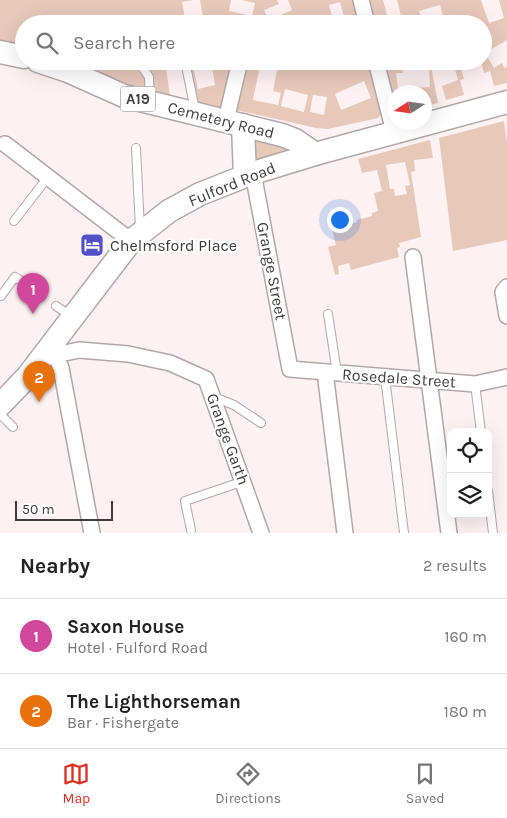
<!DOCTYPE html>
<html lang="en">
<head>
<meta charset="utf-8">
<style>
	body { margin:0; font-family:Karla,sans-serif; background:#f2f2f2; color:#222 }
	.controls { position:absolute; right:15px; bottom:15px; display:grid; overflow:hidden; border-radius:10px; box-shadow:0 5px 20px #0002 }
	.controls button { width:45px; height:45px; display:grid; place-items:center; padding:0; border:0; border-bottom:1px solid #e0e0e0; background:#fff; color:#222; font:25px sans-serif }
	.compass { position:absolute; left:387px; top:85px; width:45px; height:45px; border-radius:50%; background:#fff; box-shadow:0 5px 20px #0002; rotate:258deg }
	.scale { position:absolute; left:15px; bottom:12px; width:98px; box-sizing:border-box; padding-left:5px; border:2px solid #403b3b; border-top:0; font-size:14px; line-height:18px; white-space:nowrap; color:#403b3b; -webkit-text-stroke:4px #fff; paint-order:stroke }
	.you { position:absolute; left:339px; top:219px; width:18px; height:18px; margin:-12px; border:4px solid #fff; border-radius:50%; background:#1a73e8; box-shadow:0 0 0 8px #1a73e833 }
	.badge { display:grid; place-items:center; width:32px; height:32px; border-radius:50%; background:#d93025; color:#fff; font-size:16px; font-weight:700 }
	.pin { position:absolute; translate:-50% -41px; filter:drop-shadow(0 1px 2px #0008) }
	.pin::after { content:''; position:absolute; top:26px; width:18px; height:15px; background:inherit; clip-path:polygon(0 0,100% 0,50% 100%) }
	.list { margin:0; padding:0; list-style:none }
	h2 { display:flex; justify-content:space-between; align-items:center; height:65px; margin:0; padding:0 20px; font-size:21px }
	h2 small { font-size:16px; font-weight:400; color:#767676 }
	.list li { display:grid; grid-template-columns:32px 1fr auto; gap:15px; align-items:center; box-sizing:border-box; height:75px; padding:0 20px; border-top:1px solid #e0e0e0 }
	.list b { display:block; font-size:19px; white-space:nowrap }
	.list p { margin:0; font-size:16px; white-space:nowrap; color:#767676 }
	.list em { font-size:16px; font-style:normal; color:#767676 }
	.icon { flex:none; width:28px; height:28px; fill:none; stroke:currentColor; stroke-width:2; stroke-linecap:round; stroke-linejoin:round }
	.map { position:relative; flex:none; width:507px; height:533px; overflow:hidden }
	.search { position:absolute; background:#fff; box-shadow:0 5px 20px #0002; left:15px; right:15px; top:15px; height:55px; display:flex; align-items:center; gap:12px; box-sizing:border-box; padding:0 18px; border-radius:28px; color:#767676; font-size:19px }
	.sheet { height:215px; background:#fff }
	nav { display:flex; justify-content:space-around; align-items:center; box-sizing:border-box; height:70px; border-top:1px solid #e0e0e0; background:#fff; font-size:14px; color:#767676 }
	nav a { display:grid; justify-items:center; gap:2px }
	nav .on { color:#d93025 }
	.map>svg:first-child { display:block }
	.green { fill:#e7c9ba; fill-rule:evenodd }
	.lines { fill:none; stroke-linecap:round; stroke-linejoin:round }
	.lane-casing { stroke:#b2a7a8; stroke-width:10 }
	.street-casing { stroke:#b2a7a8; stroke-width:18 }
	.primary-casing { stroke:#b2a7a8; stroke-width:25 }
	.lane { stroke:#fff; stroke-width:8 }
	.street { stroke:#fff; stroke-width:15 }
	.primary { stroke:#fff; stroke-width:22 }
	.labels { text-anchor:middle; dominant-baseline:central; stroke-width:4.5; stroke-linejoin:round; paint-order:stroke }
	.shield { fill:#fff; stroke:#797676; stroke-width:1 }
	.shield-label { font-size:15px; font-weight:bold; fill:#403b3b }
	.street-label { font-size:16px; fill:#403b3b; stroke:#fff }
	.poi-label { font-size:16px; fill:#403b3b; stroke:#fff; text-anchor:start }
</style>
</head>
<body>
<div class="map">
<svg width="507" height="533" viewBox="0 0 507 533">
	<rect width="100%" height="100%" fill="#fdf1f2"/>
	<g class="green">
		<polygon points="0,0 194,0 182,2 186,24 24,24 24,48 0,44"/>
		<polygon points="200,0 231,0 229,11 252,16 255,3 241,0 277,0 279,4 264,10 269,20 292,10 288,0 355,0 361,24 346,24 340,2 329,5 334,24 237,24 223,15 220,22 221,24 204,24"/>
		<polygon points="367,0 383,0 388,19 401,15 397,0 481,0 489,23 504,18 499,0 507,0 507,40 485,53 494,68 502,63 504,68 507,66 507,83 494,86 490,71 484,73 481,61 483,61 483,24 445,24 440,5 419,11 423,24 402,24 401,20 389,24 373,24"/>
		<polygon points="77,61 165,61 170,96 158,93 154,86 147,86 142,91 133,88 80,65"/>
		<polygon points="188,61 192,61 198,89 215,85 211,61 234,61 223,109 196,102"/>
		<path d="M245,61H337L339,67L355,63V61H370L383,112L378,118L328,129L316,128L236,110L235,109ZM261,61L278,65L273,91L281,93L278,105L253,100ZM364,81L371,98L341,110L335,94ZM285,89L308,95L304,112L281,106ZM313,95L327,97L324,115L310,112Z"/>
		<path d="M382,61H430L438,103L425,106L424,92H394V111ZM415,65L416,70H429L430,87L398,89L396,73H403V66Z"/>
		<polygon points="435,61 459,61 464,79 460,80 464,95 446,100 442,86 458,80 453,62 436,67"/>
		<polygon points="504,121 507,143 507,240 453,251 439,138"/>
		<polygon points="248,136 289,149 288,151 252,162"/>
		<path d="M430,140L433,158L414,160L415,171L411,172L421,237L399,243L400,247L397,248L399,257L351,270L349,263L338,266L339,274L335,275L328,247L336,245L331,226L347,221L348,225L357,222V220L372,216V213L378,211L374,193L382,191L377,170L362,173L358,159ZM405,162L410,185L405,186L407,194L395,196L394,189H390L386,165Z"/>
	</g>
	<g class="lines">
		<g class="lane-casing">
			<g id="lane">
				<polyline points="138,61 149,77 150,101"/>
				<polyline points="185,61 195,110"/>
				<polyline points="136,148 140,229"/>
				<polyline points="14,221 48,177"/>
				<polyline points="1,296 15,277 35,289"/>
				<polyline points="56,306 71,316"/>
				<polyline points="328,314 337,373"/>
				<polyline points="385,377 404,533"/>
				<polyline points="475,384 481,432"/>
				<polyline points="214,397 234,405 261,423"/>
				<polyline points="0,414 13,427"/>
				<polyline points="488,491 493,533"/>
				<polyline points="191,530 185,501 244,481"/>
			</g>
		</g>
		<g class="street-casing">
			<g id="street">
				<polyline points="361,0 367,24"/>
				<polyline points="376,61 394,132"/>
				<polyline points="226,120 240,61"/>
				<polyline points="5,144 131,241"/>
				<polyline points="253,173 290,369 475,384 507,377"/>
				<polyline points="413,257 449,533"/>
				<polyline points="507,287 503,292 507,316"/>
				<polyline points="52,347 61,368 92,533"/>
				<polyline points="55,355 79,350 128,354 170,363 206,379 261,533"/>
				<polyline points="325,372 345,533"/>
			</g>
		</g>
		<g class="primary-casing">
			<g id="primary">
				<polyline points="0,52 24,57"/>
				<polyline points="38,61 68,71 124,96 282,135 295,140 315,154"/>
				<polyline points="243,125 245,176"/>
				<polyline points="0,405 27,377 131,241 169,211 200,194 253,173 315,154 507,102"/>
			</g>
		</g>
		<use href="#lane" class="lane"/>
		<use href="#street" class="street"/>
		<use href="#primary" class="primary"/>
	</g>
	<defs>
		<g id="hotel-square" transform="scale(1.25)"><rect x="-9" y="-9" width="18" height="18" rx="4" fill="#5350c7" stroke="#fff"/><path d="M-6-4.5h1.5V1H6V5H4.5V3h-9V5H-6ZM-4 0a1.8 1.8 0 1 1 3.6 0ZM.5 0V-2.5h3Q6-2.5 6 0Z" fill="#fff"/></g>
	</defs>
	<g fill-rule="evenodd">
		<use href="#hotel-square" x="92" y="245"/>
	</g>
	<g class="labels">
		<rect class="shield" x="120.5" y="86.5" width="35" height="25" rx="4"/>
		<g class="shield-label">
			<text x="138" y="99">A19</text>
		</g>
		<g class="street-label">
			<text transform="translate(221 120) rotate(14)">Cemetery Road</text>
			<text transform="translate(232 184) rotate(-22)">Fulford Road</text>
			<text transform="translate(272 271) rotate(79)">Grange Street</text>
			<text transform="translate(399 378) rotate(4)">Rosedale Street</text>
			<text transform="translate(228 439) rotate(70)">Grange Garth</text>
		</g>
		<g class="poi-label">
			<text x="110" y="245">Chelmsford Place</text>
		</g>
	</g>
</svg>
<div class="controls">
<button><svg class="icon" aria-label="locate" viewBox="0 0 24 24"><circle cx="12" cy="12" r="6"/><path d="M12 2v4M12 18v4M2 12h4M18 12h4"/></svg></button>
<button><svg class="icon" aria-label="layers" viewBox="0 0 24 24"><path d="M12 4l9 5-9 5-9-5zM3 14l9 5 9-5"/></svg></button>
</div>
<svg class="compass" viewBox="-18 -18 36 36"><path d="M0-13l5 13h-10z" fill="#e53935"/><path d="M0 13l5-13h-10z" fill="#767676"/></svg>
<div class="scale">50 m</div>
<div class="you"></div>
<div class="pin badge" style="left:33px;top:314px;background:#d1479c">1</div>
<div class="pin badge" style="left:39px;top:402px;background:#e8710a">2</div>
<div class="search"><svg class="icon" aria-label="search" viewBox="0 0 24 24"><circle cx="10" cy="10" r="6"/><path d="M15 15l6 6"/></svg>Search here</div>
</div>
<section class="sheet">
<h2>Nearby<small>2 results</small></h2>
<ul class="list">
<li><span class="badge" style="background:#d1479c">1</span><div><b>Saxon House</b><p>Hotel · Fulford Road</p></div><em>160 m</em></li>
<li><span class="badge" style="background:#e8710a">2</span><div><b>The Lighthorseman</b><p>Bar · Fishergate</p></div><em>180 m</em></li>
</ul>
</section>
<nav>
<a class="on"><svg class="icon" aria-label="map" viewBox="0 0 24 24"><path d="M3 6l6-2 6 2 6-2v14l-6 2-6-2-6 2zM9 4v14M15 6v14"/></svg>Map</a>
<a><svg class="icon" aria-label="directions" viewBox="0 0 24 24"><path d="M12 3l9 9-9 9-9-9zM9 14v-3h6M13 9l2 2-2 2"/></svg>Directions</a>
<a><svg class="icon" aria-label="saved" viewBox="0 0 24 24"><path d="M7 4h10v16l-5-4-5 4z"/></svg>Saved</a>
</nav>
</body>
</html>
